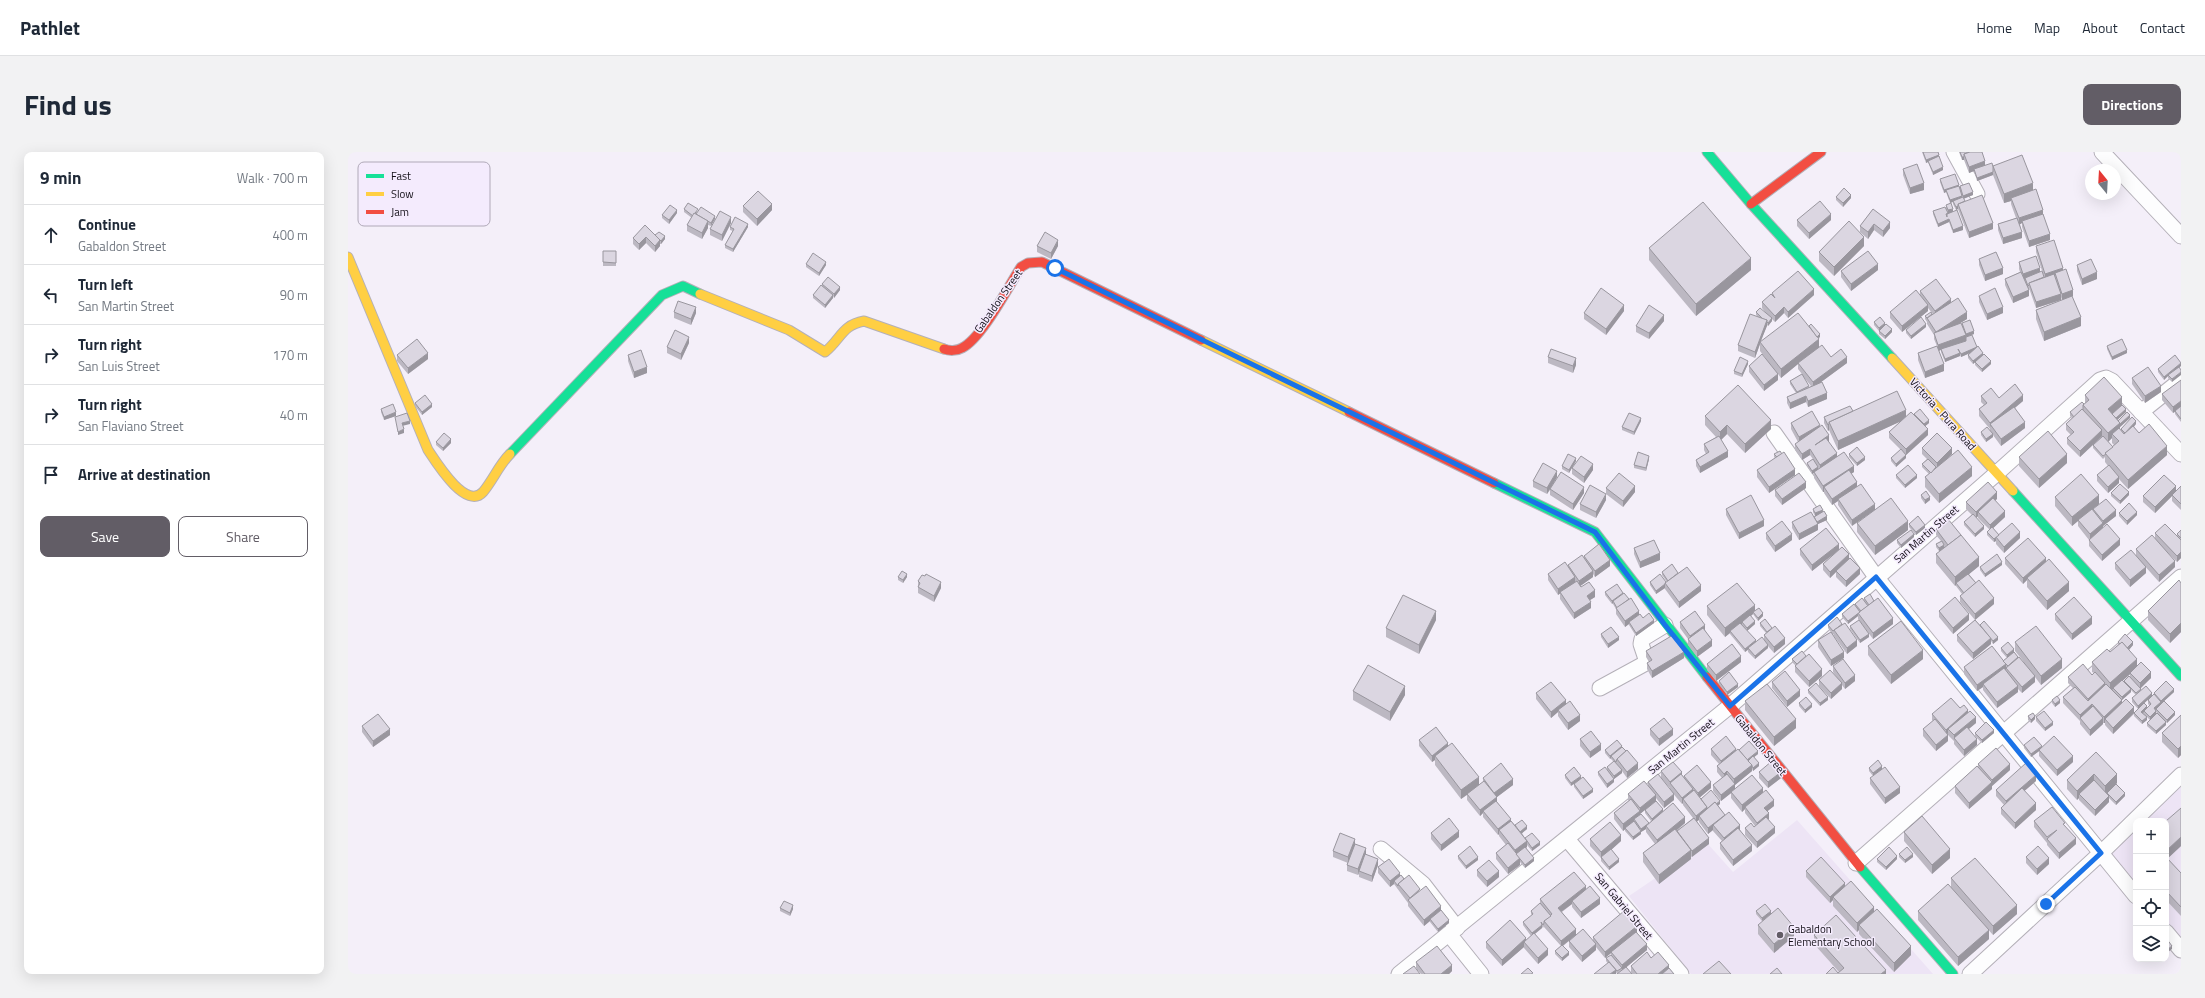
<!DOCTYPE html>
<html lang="en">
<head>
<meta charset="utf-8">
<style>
	body { margin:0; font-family:"Titillium Web",sans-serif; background:#f2f2f3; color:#1f2937 }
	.controls { position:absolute; right:12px; bottom:12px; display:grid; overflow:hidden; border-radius:8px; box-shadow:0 4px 16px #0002 }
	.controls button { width:36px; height:36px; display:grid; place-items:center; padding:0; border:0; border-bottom:1px solid #e0e1e3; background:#fff; color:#1f2937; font:20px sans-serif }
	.compass { position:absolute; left:1737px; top:12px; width:36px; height:36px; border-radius:50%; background:#fff; box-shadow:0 4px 16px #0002; rotate:342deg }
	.stop { position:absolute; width:12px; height:12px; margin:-9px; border:3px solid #1a73e8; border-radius:50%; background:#fff }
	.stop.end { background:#1a73e8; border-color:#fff; box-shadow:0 1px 4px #0008 }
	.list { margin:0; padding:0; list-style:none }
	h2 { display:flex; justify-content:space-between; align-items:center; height:52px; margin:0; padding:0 16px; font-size:17px }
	h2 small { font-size:13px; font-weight:400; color:#747a83 }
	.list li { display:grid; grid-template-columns:26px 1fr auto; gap:12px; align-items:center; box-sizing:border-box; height:60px; padding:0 16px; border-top:1px solid #e0e1e3 }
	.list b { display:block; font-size:15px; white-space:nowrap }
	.list p { margin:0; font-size:13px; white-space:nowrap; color:#747a83 }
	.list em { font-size:13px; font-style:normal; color:#747a83 }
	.actions { display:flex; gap:8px; padding:12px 16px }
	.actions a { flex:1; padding:9px 0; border:1px solid #625d66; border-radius:8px; text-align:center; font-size:14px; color:#625d66 }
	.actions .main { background:#625d66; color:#fff }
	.icon { flex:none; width:22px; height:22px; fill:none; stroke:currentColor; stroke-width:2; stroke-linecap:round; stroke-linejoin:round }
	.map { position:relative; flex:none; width:1833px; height:822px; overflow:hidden; border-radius:8px }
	header { display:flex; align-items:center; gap:24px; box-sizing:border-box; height:56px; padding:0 20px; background:#fff; border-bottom:1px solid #e0e1e3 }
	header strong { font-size:19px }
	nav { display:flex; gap:22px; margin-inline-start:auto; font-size:14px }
	.intro { display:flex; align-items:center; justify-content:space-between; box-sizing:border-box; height:96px; padding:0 24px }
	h1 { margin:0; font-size:28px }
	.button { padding:10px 18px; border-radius:8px; background:#625d66; color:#fff; font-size:14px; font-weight:700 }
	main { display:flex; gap:24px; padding:0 24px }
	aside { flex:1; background:#fff; border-radius:8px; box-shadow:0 4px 16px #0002 }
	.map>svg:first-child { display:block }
	.built { fill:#ede4f5 }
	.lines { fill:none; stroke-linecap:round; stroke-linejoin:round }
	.street-casing { stroke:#b4b0b8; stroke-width:17 }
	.fast-casing { stroke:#b4b0b8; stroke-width:11 }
	.slow-casing { stroke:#b4b0b8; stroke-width:11 }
	.jam-casing { stroke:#b4b0b8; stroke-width:11 }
	.street { stroke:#fdfdfe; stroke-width:15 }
	.fast { stroke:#16e098; stroke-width:9 }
	.slow { stroke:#ffcf43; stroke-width:9 }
	.jam { stroke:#f24e42; stroke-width:9 }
	.wall { fill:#bcb8c2; fill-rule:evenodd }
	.shaded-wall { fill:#99969e }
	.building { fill:#dbd6e1; stroke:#99969e }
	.route { stroke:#1a73e8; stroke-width:5 }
	.poi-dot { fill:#625d66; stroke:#f4ebfd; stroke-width:1.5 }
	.labels { text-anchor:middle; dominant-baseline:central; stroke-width:3; stroke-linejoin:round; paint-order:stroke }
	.street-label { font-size:11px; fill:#130f17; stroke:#f4ebfd }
	.poi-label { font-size:11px; fill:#130f17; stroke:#f4ebfd; text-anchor:start }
	.key { fill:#f4ebfd; stroke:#b0a9b8; stroke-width:1 }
	.key-label { font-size:11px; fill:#130f17 }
</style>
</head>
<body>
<header>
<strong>Pathlet</strong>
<nav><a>Home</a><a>Map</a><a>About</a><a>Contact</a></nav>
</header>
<div class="intro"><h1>Find us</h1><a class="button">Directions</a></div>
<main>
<aside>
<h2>9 min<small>Walk · 700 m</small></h2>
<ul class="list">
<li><svg class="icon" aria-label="ahead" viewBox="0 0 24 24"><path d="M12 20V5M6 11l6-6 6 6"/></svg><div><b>Continue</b><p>Gabaldon Street</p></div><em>400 m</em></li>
<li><svg class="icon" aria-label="left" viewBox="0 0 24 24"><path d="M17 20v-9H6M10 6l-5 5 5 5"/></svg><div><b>Turn left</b><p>San Martin Street</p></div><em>90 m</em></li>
<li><svg class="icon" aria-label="right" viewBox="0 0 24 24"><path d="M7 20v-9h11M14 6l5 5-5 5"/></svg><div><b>Turn right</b><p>San Luis Street</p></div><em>170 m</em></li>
<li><svg class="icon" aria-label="right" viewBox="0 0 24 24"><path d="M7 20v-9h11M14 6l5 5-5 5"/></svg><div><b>Turn right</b><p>San Flaviano Street</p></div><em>40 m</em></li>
<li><svg class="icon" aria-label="arrive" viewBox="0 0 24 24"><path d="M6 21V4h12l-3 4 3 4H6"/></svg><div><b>Arrive at destination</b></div></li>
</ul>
<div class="actions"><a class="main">Save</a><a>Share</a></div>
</aside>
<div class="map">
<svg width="1833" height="822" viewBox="0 0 1833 822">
	<rect width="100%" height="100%" fill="#f4eff9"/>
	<g class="built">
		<polygon points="1833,627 1833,791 1818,773 1818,669 1789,669"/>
		<polygon points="1449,668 1585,822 1343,822 1281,744 1359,691 1385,720"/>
		<polygon points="1788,670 1788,738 1757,700"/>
	</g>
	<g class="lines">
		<g class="street-casing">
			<g id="street">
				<polyline points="1606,0 1629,42"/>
				<polyline points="1754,0 1833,84"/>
				<polyline points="1793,260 1833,228"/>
				<polyline points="1426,281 1528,425 1788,744"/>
				<polyline points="1252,536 1296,512 1298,507 1293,492 1294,487 1317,473"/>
				<polyline points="1219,687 1333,822"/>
				<polyline points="1033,697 1075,732 1109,776"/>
				<polyline points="1508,711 1833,425"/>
				<polyline points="1818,780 1833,798"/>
				<polyline points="1101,782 1133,822"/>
				<polyline points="1051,822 1382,554 1649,321 1752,228 1758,226 1764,229 1833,302"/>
				<polyline points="1622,822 1753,701 1833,623"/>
			</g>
		</g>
		<g class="fast-casing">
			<g id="fast">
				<polyline points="1359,0 1403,52 1544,206"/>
				<polyline points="162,302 314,143 335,134 352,142"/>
				<polyline points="1146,331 1247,380 1359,525"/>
				<polyline points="1665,339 1833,524"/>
				<polyline points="1512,715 1605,822"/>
			</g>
		</g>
		<g class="slow-casing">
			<g id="slow">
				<path d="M0,105L80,298C88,310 118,359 135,340C145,328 151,313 162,302"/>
				<path d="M352,142L441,178L477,200C493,187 494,173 516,169L596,197"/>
				<polyline points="853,188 1001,260"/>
				<polyline points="1544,206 1665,339"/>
			</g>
		</g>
		<g class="jam-casing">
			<g id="jam">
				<polyline points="1403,52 1473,0"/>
				<path d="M596,197C601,199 609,199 614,196C634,186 660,135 673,115L680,111L694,110L853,188"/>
				<polyline points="1001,260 1146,331"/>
				<polyline points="1359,525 1512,715"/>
			</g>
		</g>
		<use href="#street" class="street"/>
		<use href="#fast" class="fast"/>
		<use href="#slow" class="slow"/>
		<use href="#jam" class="jam"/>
	</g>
	<g class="wall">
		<polygon points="1574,0 1590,0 1595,18 1585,23 1580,10 1578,11"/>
		<polygon points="1611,0 1634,0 1637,13 1645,15 1685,38 1695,62 1702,88 1681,95 1674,75 1674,71 1672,72 1674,86 1655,92 1650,78 1650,72 1668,66 1663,52 1663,49 1656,51 1645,23 1629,29 1626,19 1621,21 1616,8 1614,8"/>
		<polygon points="1555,17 1576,38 1562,42 1555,23"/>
		<polygon points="1592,27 1611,34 1612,37 1612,34 1625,43 1615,47 1645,77 1621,86 1610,57 1608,58 1605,52 1605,50 1602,51 1598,40 1596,41 1592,30"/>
		<polygon points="1488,45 1503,46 1495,55 1488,48"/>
		<polygon points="1598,53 1605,60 1615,78 1605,81 1601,70 1590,75 1585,62 1585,59 1598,56"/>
		<polygon points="395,54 424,58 409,74 395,60"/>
		<polygon points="336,57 367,64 363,74 360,73 360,76 354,87 339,79 339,73 344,66 336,60"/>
		<polygon points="1525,57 1542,76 1535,85 1526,78 1520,87 1512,80 1512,74"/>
		<polygon points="329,61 321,72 314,66 314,63"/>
		<polygon points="1449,68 1483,68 1461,87 1449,74"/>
		<polygon points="383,71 374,89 362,83 362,77"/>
		<polygon points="382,75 400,75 385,100 377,96 377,93 385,79 382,78"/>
		<polygon points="307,83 317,87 313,92 312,92 312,94 307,100 298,91 291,98 285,92 285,86"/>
		<polygon points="689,94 710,94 703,107 689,100"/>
		<polygon points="1516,94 1486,124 1471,109 1471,100"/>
		<polygon points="1688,94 1715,118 1725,144 1724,144 1733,174 1696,189 1688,167 1688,158 1714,148 1713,145 1713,148 1688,156 1681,136 1681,144 1665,151 1657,133 1657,127 1672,120 1671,117 1671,110 1692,120 1696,125 1688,100"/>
		<polygon points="1301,96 1403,118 1348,164 1301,108"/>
		<rect x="255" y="99" width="13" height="15"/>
		<polygon points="1631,107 1655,122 1637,129 1631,113"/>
		<polygon points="458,112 478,113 471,124 458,115"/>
		<polygon points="1729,113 1749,127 1734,133 1729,119"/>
		<polygon points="1530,118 1503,139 1493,125 1493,119"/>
		<polygon points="474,132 492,138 486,146 485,144 485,146 477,156 465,146 465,143 474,134"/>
		<polygon points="1572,139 1603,151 1619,167 1609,173 1614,173 1614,171 1626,182 1618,185 1618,184 1618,185 1629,195 1643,212 1634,220 1627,213 1627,210 1625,212 1620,206 1620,203 1622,201 1613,205 1612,203 1612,204 1597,210 1593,200 1593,198 1591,199 1596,219 1577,226 1570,208 1570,201 1589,194 1586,187 1586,183 1579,172 1579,170 1577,167 1577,164 1585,162 1580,156 1580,159 1554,180 1542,166 1542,160 1572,143"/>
		<path d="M1424,141L1466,143L1440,166L1436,161L1427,170L1424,167V169L1420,174L1419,173L1413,189L1461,174L1472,185L1470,186L1471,196L1483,205L1499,211L1473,230L1479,247L1460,255L1458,250L1442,257L1439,251V245L1448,241L1442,232V229L1454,222L1450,217V212L1433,226L1430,222V228L1416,239L1401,220V214L1419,208L1412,199V192L1407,206L1390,199V193L1410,165L1408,163V160H1417L1414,156V150L1424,143ZM1454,223L1463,234L1461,235Z"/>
		<polygon points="1631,144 1655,161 1639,168 1631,150"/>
		<polygon points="1276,159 1258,183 1236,167 1236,161"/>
		<polygon points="326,160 348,161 343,173 326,166"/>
		<polygon points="1316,169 1301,187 1288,180 1288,174"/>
		<polygon points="1526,170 1537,173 1544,180 1537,187 1531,182 1531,179 1526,173"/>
		<polygon points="1578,175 1563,187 1558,181 1558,178"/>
		<polygon points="341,191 333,208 319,201 319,195"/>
		<polygon points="1759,194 1779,201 1764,208 1759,197"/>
		<polygon points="49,203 80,207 60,222 49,209"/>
		<polygon points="280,203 299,221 286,226 280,209"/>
		<polygon points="1200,205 1228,213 1225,221 1200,211"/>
		<polygon points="1400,212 1394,225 1386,222 1386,219"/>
		<polygon points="1833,214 1831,215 1824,230 1820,226 1820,224 1816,228 1810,220 1810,217"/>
		<polygon points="1784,226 1813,240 1797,251 1784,232"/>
		<polygon points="1833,228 1833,270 1827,262 1827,260 1825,261 1814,248 1814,242"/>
		<path d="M1737,243L1774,253L1778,260L1769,268L1782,266L1772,275V277L1773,279V277L1788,272L1786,275L1791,281L1819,303L1780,337L1771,327V331L1760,341L1749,329V323L1760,314L1757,310V305L1755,307L1745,296V293L1732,305L1719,292V286L1723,283L1718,278V272L1724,266L1722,264V260L1737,252ZM1764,286V291L1766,293L1765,295L1760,290Z"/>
		<polygon points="1633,244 1651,246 1675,249 1667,256 1677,276 1653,294 1645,283 1645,285 1638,290 1633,283 1633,280 1642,278 1642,277 1631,264 1631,257 1636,253 1633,250"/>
		<polygon points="67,251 84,255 74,263 67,254"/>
		<polygon points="33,257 48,264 36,268 33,260"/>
		<polygon points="1505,259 1558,264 1566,263 1566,262 1581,271 1577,274 1580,283 1558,303 1558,306 1548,315 1543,309 1543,306 1553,298 1541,286 1541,280 1553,269 1490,298 1481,278 1480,279 1476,271 1476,265"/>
		<polygon points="1357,264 1423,277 1397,301 1379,282 1373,288 1380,305 1352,321 1348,314 1348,308 1358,302 1356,298 1356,292 1368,285 1357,273"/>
		<polygon points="1293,269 1286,283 1274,278 1274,275"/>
		<polygon points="1443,271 1472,275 1481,289 1481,290 1489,305 1506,320 1503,322 1509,330 1504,374 1490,353 1490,349 1484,353 1476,341 1476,340 1475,340 1466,326 1466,321 1464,322 1459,314 1459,311 1465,307 1462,303 1454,308 1447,298 1447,292 1450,290 1443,277"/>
		<polygon points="88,290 103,291 95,299 88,293"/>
		<polygon points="1574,296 1604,302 1597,309 1624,324 1591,351 1577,335 1577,325 1581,322 1574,315 1574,312 1579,307 1574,302"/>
		<polygon points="1426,302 1434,302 1447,323 1421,341 1409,325 1409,318 1427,306 1426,305"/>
		<polygon points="1501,302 1517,308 1509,314 1501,305"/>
		<polygon points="1671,305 1719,311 1691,336 1671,314"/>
		<polygon points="1301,307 1298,319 1286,316 1286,313"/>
		<polygon points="1228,309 1221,321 1214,317 1214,314"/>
		<polygon points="1224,316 1245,318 1236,331 1224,322"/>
		<polygon points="1548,323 1569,326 1557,336 1548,326"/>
		<polygon points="1209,325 1205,333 1236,341 1225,358 1202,343 1202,338 1199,342 1185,335 1185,329"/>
		<polygon points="1833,334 1833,358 1824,349 1824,344 1807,361 1795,350 1795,344 1828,339"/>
		<polygon points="1258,336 1287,340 1275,355 1258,342"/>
		<polygon points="1458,336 1434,353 1427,344 1427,338"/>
		<polygon points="1763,341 1781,343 1772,352 1763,344"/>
		<polygon points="1573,343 1582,348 1577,352 1573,346"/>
		<polygon points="1707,345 1751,352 1744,357 1745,359 1745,357 1768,364 1755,374 1755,376 1772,393 1754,409 1741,394 1741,388 1730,374 1730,369 1724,374 1707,354"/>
		<polygon points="1649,347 1647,348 1657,365 1645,376 1651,383 1672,386 1656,401 1648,392 1648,389 1646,390 1639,383 1639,380 1642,378 1630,366 1630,364 1628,366 1636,377 1627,385 1616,373 1616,370 1624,363 1618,357 1618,350"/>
		<polygon points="1258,348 1248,366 1232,358 1232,352"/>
		<polygon points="1378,357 1416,374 1391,387 1378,363"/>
		<polygon points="1465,357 1475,360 1479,368 1470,372 1470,378 1451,388 1444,376 1444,370 1466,365 1467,364 1465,360"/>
		<polygon points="1771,361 1789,363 1779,373 1771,364"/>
		<polygon points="1509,371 1560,378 1527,403 1509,380"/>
		<polygon points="1561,372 1577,376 1568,383 1561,375"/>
		<polygon points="1588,377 1631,414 1621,422 1628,431 1646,452 1627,468 1632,473 1650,488 1645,492 1643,489 1643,492 1625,507 1609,489 1609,483 1627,468 1612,450 1612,444 1614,442 1608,434 1608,433 1607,434 1588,411 1588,402 1594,398 1591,399 1588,395 1588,392 1593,389 1588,383"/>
		<polygon points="1833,378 1833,406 1829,410 1810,391 1827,415 1811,430 1795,412 1798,421 1782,435 1767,417 1767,411 1788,403 1788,397 1807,387 1807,381 1829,384 1829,382"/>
		<polygon points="1418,381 1444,388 1427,400 1418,387"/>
		<polygon points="1566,385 1553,396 1549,391 1549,388"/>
		<polygon points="1286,396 1312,408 1292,416 1286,402"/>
		<polygon points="1452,397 1491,397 1501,407 1512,422 1498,435 1488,425 1488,420 1482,426 1475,418 1475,412 1485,402 1464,419 1452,403"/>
		<polygon points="1236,404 1262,414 1247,425 1245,422 1245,425 1232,434 1247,445 1242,448 1243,456 1226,467 1212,447 1212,441 1210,443 1200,428 1200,422 1220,415 1220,413 1236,406"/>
		<polygon points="1657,406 1698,410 1721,439 1699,458 1679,435 1679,428 1675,432 1657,412"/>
		<polygon points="1654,413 1637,425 1632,418 1632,415"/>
		<polygon points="1314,420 1330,421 1353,439 1331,456 1317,437 1317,436 1308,442 1302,433 1302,430 1319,430 1314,423"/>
		<polygon points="550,425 559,425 555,431 550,428"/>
		<polygon points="570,429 593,436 586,450 570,441"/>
		<polygon points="1833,431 1833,480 1822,491 1800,468 1800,459"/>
		<polygon points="1257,440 1275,442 1291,463 1295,466 1306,471 1288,484 1281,473 1281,472 1277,475 1268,462 1268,457 1265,452 1265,451 1264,452 1257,443"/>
		<polygon points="1516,446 1545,472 1525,487 1510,467 1510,464 1500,472 1494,465 1494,462 1507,454 1507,452 1516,449"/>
		<polygon points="1359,454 1407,459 1415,464 1410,469 1405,462 1403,464 1407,472 1399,479 1408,490 1416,488 1416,483 1418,481 1412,474 1412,471 1437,492 1426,501 1420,494 1420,496 1407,507 1400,500 1400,498 1397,500 1382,482 1382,481 1377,485 1359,463"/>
		<polygon points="1591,459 1621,468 1605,482 1591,465"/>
		<polygon points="1707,462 1744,472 1724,488 1707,468"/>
		<polygon points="1088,468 1071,502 1038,485 1038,476"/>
		<polygon points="1332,470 1357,478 1364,494 1349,505 1340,493 1340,487 1332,476"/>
		<polygon points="1480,473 1509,494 1499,502 1486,484 1486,482 1485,483 1496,506 1483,514 1470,495 1470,488 1483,480 1480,476"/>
		<polygon points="1502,474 1521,485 1512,491 1502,477"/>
		<polygon points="1253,482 1271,488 1260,496 1253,485"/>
		<polygon points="1667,490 1714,516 1693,533 1687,525 1687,530 1674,541 1670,537 1670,540 1649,556 1635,538 1635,535 1629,539 1616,522 1616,515 1655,509 1659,506 1653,499 1653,496 1666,500 1670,505 1676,510 1667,499"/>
		<path d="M1770,490L1785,493L1781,498L1789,514L1803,526L1792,536L1793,538L1804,544L1796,551L1799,556L1802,554L1800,552V548L1806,543V541L1826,540L1816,549L1827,563L1819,571L1808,560V561L1818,573L1808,582L1799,574V571L1802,568L1799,565V568L1794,572L1786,564V562L1765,582L1757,573V571H1755V572L1742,584L1732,572V569L1715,551V545L1725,536L1720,531V525L1744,523L1746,521L1744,520V510L1762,500L1770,493ZM1782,522V525L1776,529V531L1774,529ZM1765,537V539L1774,548L1783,540V538L1788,543L1784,546V550L1790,557L1786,561L1774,550L1764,538Z"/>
		<polygon points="1520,494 1575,507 1543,532 1520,503"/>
		<polygon points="1298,499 1336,506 1304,526 1299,517 1299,511 1301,510 1298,505"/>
		<polygon points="1444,507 1474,524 1461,535 1447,520 1447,513 1444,510"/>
		<polygon points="1393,510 1368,529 1359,518 1359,512"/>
		<polygon points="1485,514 1507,529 1497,537 1494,533 1494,537 1483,547 1471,534 1471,528 1489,526 1485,520"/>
		<polygon points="1371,529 1390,535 1379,543 1371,532"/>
		<polygon points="1424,530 1452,544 1439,555 1424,536"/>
		<polygon points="1460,538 1480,548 1472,554 1460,541"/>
		<polygon points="1005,539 1057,543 1042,569 1005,548"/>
		<polygon points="1188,541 1218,552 1232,569 1220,578 1210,564 1210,560 1203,566 1188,547"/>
		<polygon points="1704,548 1712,551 1707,555 1704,551"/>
		<polygon points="1397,549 1448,576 1426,594 1397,558"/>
		<polygon points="1451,551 1464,555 1457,561 1451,554"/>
		<polygon points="1612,556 1620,560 1628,571 1621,577 1629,593 1616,604 1606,592 1606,589 1600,583 1600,581 1600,589 1588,599 1575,584 1575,577 1585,569 1584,568 1584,562"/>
		<polygon points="1833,563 1833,603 1830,606 1814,590 1814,581"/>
		<polygon points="1680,564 1687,567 1683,571 1680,568"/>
		<polygon points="1688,565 1705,573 1697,579 1688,569"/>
		<polygon points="14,574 42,583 25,595 14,580"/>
		<polygon points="1302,577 1325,583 1311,594 1302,583"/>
		<polygon points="1627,581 1646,581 1634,591 1627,584"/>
		<polygon points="1232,587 1253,598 1242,606 1232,594"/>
		<polygon points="1071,588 1100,593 1131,633 1135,630 1135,626 1165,633 1149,645 1149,650 1163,669 1167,673 1179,677 1174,681 1177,686 1192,693 1184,699 1179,693 1179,695 1178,696 1186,709 1177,716 1172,710 1172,713 1160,722 1148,707 1148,701 1158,693 1151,684 1151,682 1150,683 1135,665 1135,661 1132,664 1119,648 1119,643 1113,647 1087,613 1087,608 1084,610 1071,594"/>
		<polygon points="1676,593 1694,595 1725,610 1709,624 1691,604 1691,599 1683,605 1676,596"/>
		<polygon points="1274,595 1290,617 1279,626 1274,619 1274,621 1266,627 1266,630 1259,636 1250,623 1250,620 1259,618 1259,615 1266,610 1263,607 1263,606 1262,607 1257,601 1257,598"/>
		<polygon points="1363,597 1388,598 1391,598 1410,602 1406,605 1411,614 1405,619 1404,617 1404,619 1387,633 1387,637 1415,640 1426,654 1419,659 1421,667 1420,668 1427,681 1409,696 1397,683 1397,676 1406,675 1407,674 1397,661 1397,657 1394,660 1383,646 1383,641 1373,649 1365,639 1365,633 1374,626 1369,620 1369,614 1371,612 1363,603"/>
		<polygon points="1748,600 1769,631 1768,632 1777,644 1768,653 1761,646 1761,650 1747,664 1731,648 1731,646 1729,648 1719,637 1719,628"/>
		<polygon points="1630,612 1662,618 1644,634 1644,637 1621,657 1607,641 1607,634 1630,615"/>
		<polygon points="1226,615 1223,634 1217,626 1217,623"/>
		<polygon points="1521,616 1534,617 1525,624 1521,619"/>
		<path d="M1313,619L1334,623L1336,625V624L1363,636L1351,646L1353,647L1372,652L1370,653L1377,664L1392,678L1404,699L1385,714L1372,697V691L1374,689L1365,679V678L1360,682L1351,670V668L1349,669L1361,692L1343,705V707L1311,732L1295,710V701L1307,692L1298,680V677L1293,680V682L1285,688L1277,679V677L1275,679L1266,667V661L1281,649L1280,648V642L1300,634V630L1326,648L1316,656L1308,646V649L1315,659L1337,671L1329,679L1345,666L1335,653V651L1334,652L1322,638V636L1313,626ZM1299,656L1297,658V661L1303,669L1301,672L1292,663V662Z"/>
		<polygon points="1411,620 1433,626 1420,636 1411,626"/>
		<polygon points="1522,626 1552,641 1537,652 1522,632"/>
		<polygon points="1688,629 1676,639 1688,658 1667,677 1653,662 1653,656 1656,653 1648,644 1648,638"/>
		<polygon points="1226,632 1245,640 1235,647 1226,635"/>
		<polygon points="1686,669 1717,674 1728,692 1711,707 1699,693 1699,691 1686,675"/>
		<polygon points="1818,669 1833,694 1819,707 1833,721 1833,764 1818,748"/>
		<polygon points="1556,680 1602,706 1584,722 1556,689"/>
		<polygon points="1083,681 1111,685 1093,699 1083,687"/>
		<polygon points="1242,687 1273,689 1263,698 1271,710 1261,718 1253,709 1253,706 1242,694"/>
		<polygon points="1007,692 1030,713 1024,730 1011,725 1011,722 1010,723 999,719 999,713 1000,711 985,705 985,699"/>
		<polygon points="1551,702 1565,705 1557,711 1551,705"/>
		<polygon points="1110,704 1130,708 1118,717 1110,707"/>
		<polygon points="1678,705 1701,712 1689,723 1678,711"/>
		<polygon points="1529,707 1549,707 1538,718 1529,710"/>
		<polygon points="1030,715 1056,727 1072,739 1093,758 1101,771 1090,780 1082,770 1082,769 1076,774 1060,754 1060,751 1046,732 1042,735 1030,721"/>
		<polygon points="1129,718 1151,725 1139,735 1129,724"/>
		<polygon points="1458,719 1497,735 1526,759 1563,803 1546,820 1511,782 1511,778 1509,780 1485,754 1485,748 1482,751 1458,725"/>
		<polygon points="1603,726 1669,762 1645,783 1609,742 1641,787 1610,814 1570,768 1570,759 1603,735"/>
		<polygon points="1238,737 1252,752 1233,766 1224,755 1224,752 1214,760 1228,783 1245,788 1245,785 1289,780 1299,798 1269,822 1268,820 1268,822 1258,809 1258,806 1263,804 1263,801 1257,806 1248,795 1248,798 1234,810 1221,795 1221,789 1215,794 1221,803 1214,809 1207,802 1207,799 1213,794 1196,775 1196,774 1195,776 1194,775 1194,776 1187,782 1200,803 1190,812 1176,796 1176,795 1154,814 1138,796 1138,790 1178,788 1183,784 1175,773 1175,770 1184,763 1183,762 1183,759 1192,752 1192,747"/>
		<polygon points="432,756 445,757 442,764 432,759"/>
		<polygon points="1408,759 1423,762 1414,769 1408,762"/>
		<polygon points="1410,773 1446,784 1426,801 1410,782"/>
		<polygon points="1466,783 1538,822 1490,821 1491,820 1466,792"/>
		<polygon points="1303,806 1321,816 1326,822 1284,822 1283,820 1283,814"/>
		<polygon points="1068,810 1104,819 1101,822 1073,822 1068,816"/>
	</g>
	<g class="shaded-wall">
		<polygon points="1591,3 1591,6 1580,9 1580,10 1578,11 1578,8"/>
		<rect x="1614" y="5" width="2" height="3"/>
		<polygon points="1637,9 1637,15 1626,17 1626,19 1621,21 1621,15"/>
		<polygon points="1595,15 1595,18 1585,23 1585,20"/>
		<polygon points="1645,20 1645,23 1629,29 1629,26"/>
		<polygon points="1576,31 1576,38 1562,42 1562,36"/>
		<polygon points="1685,31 1685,40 1663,46 1663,49 1656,51 1656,42"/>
		<polygon points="1611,33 1611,36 1598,38 1598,40 1596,41 1596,38"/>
		<polygon points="1625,40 1625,43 1615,47 1615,44"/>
		<polygon points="1503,43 1503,46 1495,55 1495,51"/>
		<polygon points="1614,44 1614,47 1605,49 1605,50 1602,51 1602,48"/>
		<polygon points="424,52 424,58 409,74 409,67"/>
		<polygon points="1610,54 1610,57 1608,58 1608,55"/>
		<polygon points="1605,57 1605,60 1599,64 1598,62 1600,61 1600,58"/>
		<polygon points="329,58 329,61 321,72 321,68"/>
		<polygon points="1695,58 1695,64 1674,69 1674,71 1671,73 1671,66"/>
		<polygon points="1483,62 1483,68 1461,87 1461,81"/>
		<polygon points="367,64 367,67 363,74 363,71"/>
		<polygon points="383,65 383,71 374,89 374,83"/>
		<polygon points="1601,67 1601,70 1590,75 1590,72"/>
		<polygon points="360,69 360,76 354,87 354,81"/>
		<polygon points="1542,70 1542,76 1535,85 1535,79"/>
		<polygon points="1645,71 1645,77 1621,86 1621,80"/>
		<polygon points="400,72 400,75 385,100 385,97"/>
		<polygon points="1526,72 1526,78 1520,87 1520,80"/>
		<polygon points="1615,74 1615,78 1605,81 1605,78"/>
		<polygon points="1674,80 1674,86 1655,92 1655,86"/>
		<polygon points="1702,82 1702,88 1681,95 1681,89"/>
		<polygon points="317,84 317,87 313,92 313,89"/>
		<polygon points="298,85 298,91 291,98 291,92"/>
		<polygon points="1516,85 1516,94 1486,124 1486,115"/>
		<polygon points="312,88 312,94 307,100 307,94"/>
		<polygon points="710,88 710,94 703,107 703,101"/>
		<polygon points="1403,106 1403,118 1348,164 1348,152"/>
		<polygon points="478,110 478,113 471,124 471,121"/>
		<polygon points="1530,112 1530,118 1503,139 1503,132"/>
		<polygon points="1655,116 1655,122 1637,129 1637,123"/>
		<polygon points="1692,116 1692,122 1675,128 1675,122"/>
		<polygon points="1715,116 1715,122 1707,121 1707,124 1697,128 1697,122"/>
		<polygon points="1749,120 1749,127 1734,133 1734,127"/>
		<polygon points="492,135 492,138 486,146 486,142"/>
		<polygon points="1466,137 1466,143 1440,166 1440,160"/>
		<polygon points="1681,138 1681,144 1665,151 1665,145"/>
		<polygon points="1725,138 1725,144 1714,148 1714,142"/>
		<polygon points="1713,142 1713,148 1688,156 1688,150"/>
		<polygon points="485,143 485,146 477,156 477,153"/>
		<polygon points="1603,147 1603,153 1587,165 1587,159"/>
		<polygon points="1276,153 1276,159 1258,183 1258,177"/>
		<polygon points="1580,153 1580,159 1554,180 1554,174"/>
		<polygon points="348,155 348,161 343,173 343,167"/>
		<polygon points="1436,155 1436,161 1427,170 1427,164"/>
		<polygon points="1655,155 1655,161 1639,168 1639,162"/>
		<polygon points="1619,160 1619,167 1588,186 1588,180"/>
		<polygon points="1316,163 1316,169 1301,187 1301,181"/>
		<polygon points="1733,165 1733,174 1696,189 1696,180"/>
		<polygon points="1424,166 1424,169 1420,174 1420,171"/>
		<polygon points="1419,168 1419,174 1412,191 1412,190 1412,192 1407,206 1407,200"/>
		<polygon points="1537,171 1537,174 1531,179 1531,176"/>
		<polygon points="1578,172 1578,175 1563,187 1563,184"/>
		<polygon points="1544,177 1544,180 1537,187 1537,184"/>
		<polygon points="1626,179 1626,182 1618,185 1618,182"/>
		<polygon points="1472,182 1472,185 1467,189 1467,186"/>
		<polygon points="1618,183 1618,189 1590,199 1590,193"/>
		<polygon points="341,185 341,191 333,208 333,202"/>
		<polygon points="1471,187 1471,196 1450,211 1450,212 1433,226 1433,217"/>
		<polygon points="1629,195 1629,198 1613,205 1613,202"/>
		<polygon points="1779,198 1779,201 1764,208 1764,205"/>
		<polygon points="80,201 80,207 60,222 60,216"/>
		<polygon points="1612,201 1612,204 1597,210 1597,207"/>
		<polygon points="1635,201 1635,204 1625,212 1625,209"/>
		<polygon points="1499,205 1499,211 1465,236 1465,230"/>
		<polygon points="1228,206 1228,213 1225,221 1225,214"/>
		<polygon points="1400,209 1400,212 1394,225 1394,222"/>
		<polygon points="1643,209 1643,212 1634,220 1634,217"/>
		<polygon points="1833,211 1833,214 1821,224 1820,223 1820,224 1816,228 1816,225"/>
		<polygon points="1596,212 1596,219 1577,226 1577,220"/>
		<polygon points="299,215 299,221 286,226 286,220"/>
		<polygon points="1833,220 1833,223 1824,230 1824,227"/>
		<polygon points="1430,222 1430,228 1416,239 1416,233"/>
		<polygon points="1813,234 1813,240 1797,251 1797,244"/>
		<polygon points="1479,241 1479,247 1460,255 1460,249"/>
		<polygon points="1675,243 1675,249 1643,275 1642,273 1642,271"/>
		<polygon points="1458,244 1458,250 1442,257 1442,251"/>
		<polygon points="1774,245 1774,254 1760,266 1760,257"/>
		<polygon points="1833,249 1833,255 1825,261 1825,255"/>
		<polygon points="84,252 84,255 74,263 74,260"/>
		<polygon points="1778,257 1778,260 1767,270 1767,267"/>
		<polygon points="1558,258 1558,267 1490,298 1490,289"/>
		<polygon points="48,260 48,264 36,268 36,265"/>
		<polygon points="1782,263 1782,266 1772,275 1772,272"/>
		<polygon points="1293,266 1293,269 1286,283 1286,280"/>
		<polygon points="1423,268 1423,277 1397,301 1397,292"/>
		<polygon points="1581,268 1581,271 1575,276 1575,273"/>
		<polygon points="62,269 62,272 54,274 54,271"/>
		<polygon points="1788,269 1788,272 1777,284 1777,281"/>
		<polygon points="1677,270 1677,276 1653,294 1653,287"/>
		<polygon points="1772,271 1772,280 1764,282 1764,286 1760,290 1760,281"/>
		<polygon points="1481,272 1481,278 1480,279 1480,273"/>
		<polygon points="1379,273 1379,282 1372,289 1372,280"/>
		<polygon points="1472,273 1472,279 1451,291 1451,285"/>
		<polygon points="56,277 56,281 50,283 50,280"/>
		<polygon points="1580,277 1580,283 1558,303 1558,297"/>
		<polygon points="1754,278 1754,284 1732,305 1732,299"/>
		<polygon points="1645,282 1645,285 1638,290 1638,287"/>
		<polygon points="1481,283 1481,289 1467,299 1467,293"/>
		<polygon points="103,287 103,291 95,299 95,296"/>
		<polygon points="1819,294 1819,303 1780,337 1780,328"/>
		<polygon points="1604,296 1604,302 1589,317 1589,311"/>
		<polygon points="1462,297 1462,303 1454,308 1454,302"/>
		<polygon points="1380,299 1380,305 1352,321 1352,315"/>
		<polygon points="1489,301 1489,308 1472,319 1472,313"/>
		<polygon points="1719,302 1719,311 1691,336 1691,327"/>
		<polygon points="1558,303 1558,306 1548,315 1548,312"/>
		<polygon points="1301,304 1301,307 1298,319 1298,316"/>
		<polygon points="1517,305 1517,308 1509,314 1509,311"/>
		<polygon points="1228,306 1228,309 1221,321 1221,318"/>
		<polygon points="1245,312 1245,318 1236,331 1236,325"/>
		<polygon points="1506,314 1506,320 1478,338 1476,335 1476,340 1475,340 1475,334"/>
		<polygon points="1470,315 1470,318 1466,320 1466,321 1464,322 1464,319"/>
		<polygon points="1624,315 1624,324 1591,351 1591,342"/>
		<polygon points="1447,317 1447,323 1421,341 1421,335"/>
		<polygon points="1209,319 1209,325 1199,342 1199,336"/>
		<polygon points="1569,323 1569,326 1557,336 1557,333"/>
		<polygon points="1771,325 1771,331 1760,341 1760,335"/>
		<polygon points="1458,330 1458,336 1434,353 1434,347"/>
		<polygon points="1509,330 1509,336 1490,347 1490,349 1484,353 1484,347"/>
		<polygon points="1287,334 1287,340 1275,355 1275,349"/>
		<polygon points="1828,334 1828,340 1824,343 1824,344 1807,361 1807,355"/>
		<polygon points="1236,335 1236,341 1225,358 1225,352"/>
		<polygon points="1649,340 1649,347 1632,362 1630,360 1630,364 1628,367 1628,360"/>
		<polygon points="1781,340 1781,343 1772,352 1772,349"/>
		<polygon points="1258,342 1258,348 1248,366 1248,360"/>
		<polygon points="1751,343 1751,352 1731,369 1730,368 1730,369 1724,374 1724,365"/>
		<polygon points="1582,345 1582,348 1577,352 1577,348"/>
		<polygon points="1527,352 1527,358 1504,374 1504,368"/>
		<polygon points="1475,358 1475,361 1467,364 1467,361"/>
		<polygon points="1768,358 1768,364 1755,374 1755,377 1742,388 1742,382 1755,371 1755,369"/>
		<polygon points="1657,359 1657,365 1642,379 1642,373"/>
		<polygon points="1789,360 1789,363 1779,373 1779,369"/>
		<polygon points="1479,364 1479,368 1470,372 1470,378 1451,388 1451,382 1469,370"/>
		<polygon points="1416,368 1416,374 1391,387 1391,381"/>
		<polygon points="1560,369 1560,378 1527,403 1527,394"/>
		<polygon points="1577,373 1577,376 1568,383 1568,380"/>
		<polygon points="1636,374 1636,377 1627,385 1627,382"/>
		<polygon points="1672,380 1672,386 1656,401 1656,395"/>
		<polygon points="1444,382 1444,388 1427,400 1427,394"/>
		<polygon points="1566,382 1566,385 1553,396 1553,393"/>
		<polygon points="1648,386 1648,389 1646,390 1646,387"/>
		<polygon points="1772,387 1772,393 1754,409 1754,403"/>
		<polygon points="1491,392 1491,398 1464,419 1464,413"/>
		<polygon points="1596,393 1596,397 1591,399 1591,396"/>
		<polygon points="1833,400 1833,406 1829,410 1829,404"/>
		<polygon points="1312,401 1312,408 1292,416 1292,410"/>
		<polygon points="1501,402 1501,408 1488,419 1488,420 1482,426 1482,420"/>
		<polygon points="1631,405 1631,414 1609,432 1608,431 1608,433 1607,434 1607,425"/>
		<polygon points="1698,406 1698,412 1679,426 1679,428 1675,432 1675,426"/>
		<polygon points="1262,408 1262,414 1247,425 1247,419"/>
		<polygon points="1827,409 1827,415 1811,430 1811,423"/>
		<polygon points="1654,410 1654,413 1637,425 1637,422"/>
		<polygon points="1798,415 1798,421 1782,435 1782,428"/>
		<polygon points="1512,416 1512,422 1498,435 1498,429"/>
		<polygon points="1245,419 1245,425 1231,435 1231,429"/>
		<polygon points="559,422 559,425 555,431 555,428"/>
		<polygon points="1227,425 1227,431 1210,443 1210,437"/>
		<polygon points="593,430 593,436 586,450 586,444"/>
		<polygon points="1721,430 1721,439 1699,458 1699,449"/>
		<polygon points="1317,432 1317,436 1308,442 1308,439"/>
		<polygon points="1353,433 1353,439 1331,456 1331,450"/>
		<polygon points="1247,438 1247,445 1239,450 1239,444"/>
		<polygon points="1275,441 1275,444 1265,449 1265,451 1264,452 1264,449"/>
		<polygon points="1646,446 1646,452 1627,468 1627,462"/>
		<polygon points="1243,450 1243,456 1226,467 1226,461"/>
		<polygon points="1407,453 1407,461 1405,460 1405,462 1395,471 1394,470 1394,472 1383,481 1382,479 1382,481 1377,485 1377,476"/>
		<polygon points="1088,459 1088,468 1071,502 1071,493"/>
		<polygon points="1291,459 1291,465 1281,470 1281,472 1277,475 1277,469"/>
		<polygon points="1415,461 1415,464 1410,469 1410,466"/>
		<polygon points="1510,461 1510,464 1500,472 1500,469"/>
		<polygon points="1621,462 1621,468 1605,482 1605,476"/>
		<polygon points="1744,465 1744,472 1724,488 1724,482"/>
		<polygon points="1545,466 1545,472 1525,487 1525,481"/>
		<polygon points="1306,468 1306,471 1288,484 1288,481"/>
		<polygon points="1407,469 1407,472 1399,479 1399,476"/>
		<polygon points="1833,471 1833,480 1822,491 1822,482"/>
		<polygon points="1357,473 1357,479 1342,490 1342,484"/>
		<polygon points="1521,482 1521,485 1512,491 1512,488"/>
		<polygon points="1271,485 1271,488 1260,496 1260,492"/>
		<polygon points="1650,485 1650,488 1645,492 1645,489"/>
		<polygon points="1437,486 1437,492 1426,501 1426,495"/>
		<polygon points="1643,486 1643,492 1625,507 1625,501"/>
		<polygon points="1364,488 1364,494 1349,505 1349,499"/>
		<polygon points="1408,488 1408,491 1397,500 1397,497"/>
		<polygon points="1509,488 1509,494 1499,502 1499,496"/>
		<polygon points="1785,490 1785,493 1778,501 1778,498"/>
		<polygon points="1420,493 1420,496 1407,507 1407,504"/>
		<polygon points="1666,497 1666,500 1659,506 1659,503"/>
		<polygon points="1575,498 1575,507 1543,532 1543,523"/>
		<polygon points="1336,500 1336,506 1304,526 1304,519"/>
		<polygon points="1496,500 1496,506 1483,514 1483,508"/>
		<polygon points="1393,504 1393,510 1368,529 1368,523"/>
		<polygon points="1714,507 1714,516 1693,533 1693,524"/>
		<polygon points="1789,507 1789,516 1762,540 1762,531"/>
		<polygon points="1658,512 1658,518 1636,534 1635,532 1635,535 1629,539 1629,533"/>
		<polygon points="1474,517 1474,524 1461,535 1461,529"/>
		<polygon points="1803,520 1803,526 1792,537 1792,531"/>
		<polygon points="1507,523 1507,529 1497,537 1497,531"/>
		<polygon points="1687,524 1687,530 1674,541 1674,535"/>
		<polygon points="1494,531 1494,537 1483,547 1483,541"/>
		<polygon points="1757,531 1757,537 1740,553 1740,547"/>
		<polygon points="1390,532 1390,535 1379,543 1379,540"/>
		<polygon points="1057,534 1057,543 1042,569 1042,560"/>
		<polygon points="1670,534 1670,540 1649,556 1649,550"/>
		<polygon points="1783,537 1783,540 1774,548 1774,545"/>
		<polygon points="1826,537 1826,540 1813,552 1813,549"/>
		<polygon points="1452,538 1452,544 1439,555 1439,549"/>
		<polygon points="1804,541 1804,544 1790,557 1790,554"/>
		<polygon points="1480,545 1480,548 1472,554 1472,551"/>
		<polygon points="1218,548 1218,554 1210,558 1210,560 1203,566 1203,560"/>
		<polygon points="1712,548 1712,551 1707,555 1707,552"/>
		<polygon points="1774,548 1774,554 1757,567 1757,571 1756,571 1756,565"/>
		<polygon points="1813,550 1813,553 1806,559 1806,556"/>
		<polygon points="1464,552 1464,555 1457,561 1457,558"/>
		<polygon points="1744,552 1744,559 1732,566 1732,563"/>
		<polygon points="1799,554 1799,557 1793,563 1793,560"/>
		<polygon points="1786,555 1786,561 1765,582 1765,576"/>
		<polygon points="1620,558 1620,565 1600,577 1600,581 1598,584 1598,578"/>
		<polygon points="1808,559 1808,562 1802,568 1802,565"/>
		<polygon points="1827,560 1827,563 1819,571 1819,568"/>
		<polygon points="1232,563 1232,569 1220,578 1220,571"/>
		<polygon points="1687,564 1687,567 1683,571 1683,568"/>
		<polygon points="1628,565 1628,571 1607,588 1606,586 1606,583"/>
		<polygon points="1799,565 1799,568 1794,572 1794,569"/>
		<polygon points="1755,566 1755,572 1742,584 1742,578"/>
		<polygon points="1448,567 1448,576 1426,594 1426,585"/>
		<polygon points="1705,570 1705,573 1697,579 1697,576"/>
		<polygon points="1818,570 1818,573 1808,582 1808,579"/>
		<polygon points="42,577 42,583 25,595 25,589"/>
		<polygon points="1325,577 1325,583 1311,594 1311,587"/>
		<polygon points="1646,578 1646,581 1634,591 1634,588"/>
		<polygon points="1600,583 1600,589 1588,599 1588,593"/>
		<polygon points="1629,587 1629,593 1616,604 1616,598"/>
		<polygon points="1100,591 1100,597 1087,604 1087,608 1084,610 1084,604"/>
		<polygon points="1253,592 1253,598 1242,606 1242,600"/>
		<polygon points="1274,594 1274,597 1263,604 1263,606 1262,607 1262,604"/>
		<polygon points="1694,594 1694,597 1683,605 1683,602"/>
		<polygon points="1833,594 1833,603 1830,606 1830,597"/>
		<polygon points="1388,597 1388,603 1373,615 1373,609"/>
		<polygon points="1410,599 1410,602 1400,610 1399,608"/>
		<polygon points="1725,604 1725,610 1709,624 1709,618"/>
		<polygon points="1290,611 1290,617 1279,626 1279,620"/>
		<polygon points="1411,611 1411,614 1405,619 1405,616"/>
		<polygon points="1662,612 1662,618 1644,634 1644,628"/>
		<polygon points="1404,613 1404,619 1387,633 1387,638 1373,649 1373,643 1386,632 1386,627"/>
		<polygon points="1534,614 1534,617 1525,624 1525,621"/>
		<polygon points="1274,618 1274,621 1266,627 1266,624"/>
		<polygon points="1379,619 1379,625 1376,628 1376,622"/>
		<polygon points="1334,620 1334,626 1322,631 1322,636 1322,630"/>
		<polygon points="1433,620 1433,626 1420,636 1420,630"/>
		<polygon points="1746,622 1746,631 1731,642 1731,646 1729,648 1729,639"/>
		<polygon points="1769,622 1769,631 1757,643 1757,634"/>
		<polygon points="1688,623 1688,629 1658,655 1658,649"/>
		<polygon points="1233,624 1233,627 1223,634 1223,631"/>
		<polygon points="1131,625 1131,634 1113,647 1113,638"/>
		<polygon points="1165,627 1165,633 1149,645 1149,651 1135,659 1135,661 1132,664 1132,658 1146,647 1146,641"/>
		<polygon points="1266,627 1266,630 1259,636 1259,632"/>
		<polygon points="1363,630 1363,636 1350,647 1350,641"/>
		<polygon points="1644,630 1644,637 1621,657 1621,651"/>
		<polygon points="1552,635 1552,641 1537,652 1537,646"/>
		<polygon points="1415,636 1415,642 1397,655 1397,657 1394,660 1394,653"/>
		<polygon points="1245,637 1245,640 1235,647 1235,644"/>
		<polygon points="1345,637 1345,643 1335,647 1335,651 1334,652 1334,646"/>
		<polygon points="1777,641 1777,644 1768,653 1768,650"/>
		<polygon points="1326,642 1326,648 1316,656 1316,650"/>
		<polygon points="1308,643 1308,649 1292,662 1292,665 1286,667 1286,670 1275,679 1275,672 1292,659 1292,656"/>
		<polygon points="1761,644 1761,650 1747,664 1747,658"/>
		<polygon points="1426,648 1426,654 1416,662 1416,656"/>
		<polygon points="1372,649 1372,652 1360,661 1360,658"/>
		<polygon points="1688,651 1688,658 1667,677 1667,671"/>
		<polygon points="1359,655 1359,661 1351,664 1351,668 1348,670 1348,664"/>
		<polygon points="1315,657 1315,660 1304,670 1304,667"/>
		<polygon points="1421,661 1421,667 1409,677 1409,671"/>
		<polygon points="1377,663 1377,669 1365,673 1365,678 1360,682 1360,676"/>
		<polygon points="1337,665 1337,671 1309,694 1309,688"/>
		<polygon points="1163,667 1163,673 1151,678 1151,682 1150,683 1150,677"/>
		<polygon points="1301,671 1298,674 1298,677 1293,680 1293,677"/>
		<polygon points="1392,673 1392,679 1376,692 1376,686"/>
		<polygon points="1179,674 1179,677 1172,683 1172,680"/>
		<polygon points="1427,675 1427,681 1409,696 1409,690"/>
		<polygon points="1111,679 1111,685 1093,699 1093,693"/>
		<polygon points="1293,679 1293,682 1285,688 1285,685"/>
		<polygon points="1273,683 1273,689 1253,707 1253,700"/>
		<polygon points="1833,685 1833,694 1818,708 1818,699"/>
		<polygon points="1361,686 1361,692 1344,705 1344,699"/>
		<polygon points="1728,686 1728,692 1711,707 1711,701"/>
		<polygon points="1007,687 1007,693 1000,711 1000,705"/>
		<polygon points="1179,689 1179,695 1167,704 1167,698"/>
		<polygon points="1192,690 1192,693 1184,699 1184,696"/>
		<polygon points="1404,693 1404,699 1385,714 1385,708"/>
		<polygon points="1018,696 1018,702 1012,719 1011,719 1010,723 1010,717"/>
		<polygon points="1602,697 1602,706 1584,722 1584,713"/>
		<polygon points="1343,698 1343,707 1311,732 1311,723"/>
		<polygon points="1565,702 1565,705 1557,711 1557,708"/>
		<polygon points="1549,704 1549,707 1538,718 1538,715"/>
		<polygon points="1130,705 1130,708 1118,717 1118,714"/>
		<polygon points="1172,706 1172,713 1160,722 1160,716"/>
		<polygon points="1186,706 1186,709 1177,716 1177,713"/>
		<polygon points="1701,706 1701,712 1689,723 1689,717"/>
		<polygon points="1030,707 1030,713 1024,730 1024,724"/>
		<polygon points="1271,707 1271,710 1261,718 1261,715"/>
		<polygon points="1151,719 1151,725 1139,735 1139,729"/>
		<polygon points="1052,721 1052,727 1046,729 1046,732 1042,735 1042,729"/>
		<polygon points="1497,731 1497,737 1485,745 1485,748 1482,751 1482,745"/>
		<polygon points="1238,734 1238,740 1224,749 1224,752 1210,762 1210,756"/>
		<polygon points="1252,746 1252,752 1233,766 1233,760"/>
		<polygon points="445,753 445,757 442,764 442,761"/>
		<polygon points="1669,753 1669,762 1645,783 1645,774"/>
		<polygon points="1093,754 1093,760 1082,767 1082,769 1076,774 1076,768"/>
		<polygon points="1526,755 1526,764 1511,773 1511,778 1509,780 1509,771"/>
		<polygon points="1423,759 1423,762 1414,769 1414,766"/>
		<polygon points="1101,768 1101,771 1090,780 1090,777"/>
		<polygon points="1194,773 1194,776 1184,784 1184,781"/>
		<polygon points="1289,774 1289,780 1257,806 1257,800"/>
		<polygon points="1446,775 1446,784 1426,801 1426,792"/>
		<polygon points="1228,777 1228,783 1213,795 1213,789"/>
		<polygon points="1641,778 1641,787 1610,814 1610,805"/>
		<polygon points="1178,786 1178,792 1176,790 1176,795 1154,814 1154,808"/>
		<polygon points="1248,792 1248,798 1234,810 1234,804"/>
		<polygon points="1299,792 1299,798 1274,819 1274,813"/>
		<polygon points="1563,794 1563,803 1546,820 1546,811"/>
		<polygon points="1824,794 1824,797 1820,800 1820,797"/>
		<polygon points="1200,797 1200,803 1190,812 1190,806"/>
		<polygon points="1221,800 1221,803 1214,809 1214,806"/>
		<polygon points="1104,813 1104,819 1101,822 1093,822"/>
		<polygon points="1321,813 1321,819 1317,822 1310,822"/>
		<polygon points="1268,818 1268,822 1262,822"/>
		<polygon points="1538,818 1538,822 1533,822"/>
	</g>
	<g class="building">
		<polygon points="1575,0 1590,0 1591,3 1578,8"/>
		<polygon points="1612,0 1622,0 1616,2 1616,5 1614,5"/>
		<polygon points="1622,0 1634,0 1637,9 1621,15 1616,2"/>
		<polygon points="1674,3 1685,31 1656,42 1645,14"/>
		<polygon points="1591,4 1595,15 1585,20 1580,9"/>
		<polygon points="1644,11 1645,15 1645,20 1629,26 1626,17"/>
		<polygon points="1569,12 1576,31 1562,36 1555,17"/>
		<polygon points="1607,22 1611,33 1596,38 1592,27"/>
		<polygon points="1621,31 1625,40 1615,44 1612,34"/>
		<polygon points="1611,34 1614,44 1602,48 1598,38"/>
		<polygon points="1496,36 1503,43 1495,51 1488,45"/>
		<polygon points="1688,37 1695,58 1671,66 1663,46"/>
		<polygon points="410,39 424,52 409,67 395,54"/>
		<polygon points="1634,43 1645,71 1621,80 1610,52"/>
		<polygon points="1615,45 1617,49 1610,52 1610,54 1608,55 1605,49"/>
		<polygon points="1472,49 1483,62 1461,81 1449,68"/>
		<polygon points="1355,50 1403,106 1348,152 1301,96"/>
		<polygon points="340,51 350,57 345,64 336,57"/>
		<polygon points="1603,51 1605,57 1600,58 1598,53"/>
		<polygon points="322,53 329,58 321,68 314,63"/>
		<polygon points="353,55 367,64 363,71 348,62"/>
		<polygon points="1597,55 1600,61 1598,62 1599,65 1599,62 1609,58 1615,74 1605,78 1601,67 1590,72 1585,59"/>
		<polygon points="1525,57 1542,70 1535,79 1526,72 1520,80 1512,74"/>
		<polygon points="372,59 383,65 374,83 362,77"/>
		<polygon points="346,61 360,69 354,81 339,73"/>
		<polygon points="1695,62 1702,82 1681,89 1674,69"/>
		<polygon points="387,65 400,72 385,97 377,93 386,77 382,75"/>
		<polygon points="1669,66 1674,80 1655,86 1650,72"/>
		<polygon points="1501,69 1516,85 1486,115 1471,100"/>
		<polygon points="297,73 312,88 307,94 298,85 291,92 285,86"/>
		<polygon points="311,80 317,84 313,89 307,83"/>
		<polygon points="697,80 710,88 703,101 689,94"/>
		<polygon points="1706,88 1715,116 1697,122 1688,94"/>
		<polygon points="255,99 268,99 268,111 255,110"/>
		<polygon points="1520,99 1530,112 1503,132 1493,119"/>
		<polygon points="1648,100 1655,116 1637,123 1631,107"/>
		<polygon points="465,101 478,110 471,121 458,112"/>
		<polygon points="1688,104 1692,116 1675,122 1671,110"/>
		<polygon points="1743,107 1749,120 1734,127 1729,113"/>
		<polygon points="1718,117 1725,138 1714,142 1707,121"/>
		<polygon points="1450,119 1466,137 1440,160 1436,155 1427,164 1414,150 1423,142 1427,146 1424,141"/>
		<polygon points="1694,119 1696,125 1681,131 1681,133 1680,134 1677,126"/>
		<polygon points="1673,120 1681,138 1665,145 1657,127"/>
		<polygon points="1706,122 1713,142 1688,150 1681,131"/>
		<polygon points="480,125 492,135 486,142 474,132"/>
		<polygon points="1588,127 1603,147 1587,159 1572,139"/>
		<polygon points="473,133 485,143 477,153 465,143"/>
		<polygon points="1253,136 1276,153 1258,177 1236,161"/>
		<polygon points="1647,136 1655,155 1639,162 1631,144"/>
		<polygon points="1568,138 1580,153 1554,174 1542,160"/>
		<polygon points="1724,144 1733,165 1696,180 1688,158"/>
		<polygon points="1610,146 1619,160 1588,180 1579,166"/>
		<polygon points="330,149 348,155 343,167 326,160"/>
		<polygon points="1301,153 1316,163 1301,181 1288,174"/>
		<polygon points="1412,156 1424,166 1420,171 1419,170 1419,168 1415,167 1408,160"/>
		<polygon points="1583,160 1584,162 1579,166 1577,164"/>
		<polygon points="1450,161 1471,187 1433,217 1412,190"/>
		<polygon points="1402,162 1419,168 1407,200 1390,193"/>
		<polygon points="1532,165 1537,171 1531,176 1526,170"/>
		<polygon points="1573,165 1578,172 1563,184 1558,178"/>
		<polygon points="1622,168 1626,179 1618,182 1614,171"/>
		<polygon points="1613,171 1618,183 1590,193 1586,181"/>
		<polygon points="1463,172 1472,182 1469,185 1461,174"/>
		<polygon points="1538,172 1544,177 1537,184 1531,179"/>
		<polygon points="327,178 341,185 333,202 319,195"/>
		<polygon points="1624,183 1629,195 1613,202 1610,197 1612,201 1597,207 1593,197 1618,189 1618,185"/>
		<polygon points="69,187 80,201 60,216 49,203"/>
		<polygon points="1774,187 1779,198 1764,205 1759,194"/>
		<polygon points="1474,193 1483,205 1493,197 1499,205 1465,230 1450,211"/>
		<polygon points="1589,194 1596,212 1577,220 1570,201"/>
		<polygon points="1630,194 1635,201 1625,209 1620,203"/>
		<polygon points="1203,197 1228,206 1225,214 1200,205"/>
		<polygon points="293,198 299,215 286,220 280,203"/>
		<polygon points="1414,202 1430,222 1416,233 1401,214"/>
		<polygon points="1636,202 1643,209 1634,217 1627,210"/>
		<polygon points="1827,203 1833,211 1816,225 1810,217"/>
		<polygon points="1392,205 1400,209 1394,222 1386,219"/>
		<polygon points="1800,215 1813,234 1797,244 1784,226"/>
		<polygon points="1831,215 1833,218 1833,220 1824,227 1820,223"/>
		<polygon points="1454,222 1461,234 1449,240 1442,229"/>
		<polygon points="1756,225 1774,245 1760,257 1772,271 1760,281 1735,253 1741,248 1737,243"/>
		<polygon points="1833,228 1833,249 1825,255 1814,242"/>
		<polygon points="1474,230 1479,241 1460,249 1458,244 1442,251 1439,245"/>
		<polygon points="1667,232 1675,243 1642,271 1631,257 1639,251 1633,244 1643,236 1651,246"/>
		<polygon points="1390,233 1423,268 1397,292 1379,273 1372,280 1357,264"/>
		<polygon points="1549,239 1558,258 1490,289 1481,270"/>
		<polygon points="77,243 84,252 74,260 67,251"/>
		<polygon points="1734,250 1736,252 1735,253 1735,258 1734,257 1726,265 1722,260"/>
		<polygon points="45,252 48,260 36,265 33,257"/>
		<polygon points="1774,253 1778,257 1768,266 1764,262"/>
		<polygon points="1502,254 1505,259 1481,270 1481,272 1480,273 1476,265"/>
		<polygon points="1833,254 1833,267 1827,259"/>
		<polygon points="1666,255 1677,270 1653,287 1642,272"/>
		<polygon points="1572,257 1581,268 1576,272 1566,262"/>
		<polygon points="1734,257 1754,278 1732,299 1719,286 1726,280 1718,272"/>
		<polygon points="1464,259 1472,273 1451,285 1443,271"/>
		<polygon points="1563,260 1580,277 1558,297 1541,280"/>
		<polygon points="1779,260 1782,263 1772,272 1771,271 1772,271 1770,269"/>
		<polygon points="59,261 62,269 54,271 56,277 50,280 47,265"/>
		<polygon points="1281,261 1293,266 1286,280 1274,275"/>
		<polygon points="1784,265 1788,269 1777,281 1773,277"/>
		<polygon points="1801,272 1819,294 1780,328 1757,301 1771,289 1764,282 1771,276 1776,282 1785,274 1791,281"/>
		<polygon points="1474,273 1481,283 1467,293 1478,286 1489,301 1472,313 1462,297 1454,302 1447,292"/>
		<polygon points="1639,275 1645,282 1638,287 1633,280"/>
		<polygon points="1700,279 1719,302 1691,327 1671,305"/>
		<polygon points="96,281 103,287 95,296 88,290"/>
		<polygon points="1589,281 1604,296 1589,311 1574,296"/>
		<polygon points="1371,284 1380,299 1352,315 1348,308 1361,300 1356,292"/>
		<polygon points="1755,284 1765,295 1757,301 1758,302 1755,304 1745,293"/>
		<polygon points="1509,295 1517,305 1509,311 1501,302"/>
		<polygon points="1553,297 1558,303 1548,312 1543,306"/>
		<polygon points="1610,298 1624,315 1591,342 1577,325"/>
		<polygon points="1432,299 1434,302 1429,305 1426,302"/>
		<polygon points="1290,300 1301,304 1298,316 1286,313"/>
		<polygon points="1436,300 1447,317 1421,335 1409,318"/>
		<polygon points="1496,300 1506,314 1475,334 1466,320"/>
		<polygon points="1220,302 1228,306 1221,318 1214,314"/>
		<polygon points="1233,304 1245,312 1236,325 1224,316"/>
		<polygon points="1465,307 1470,315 1464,319 1459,311"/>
		<polygon points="1580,307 1588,315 1583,321 1574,312"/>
		<polygon points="1195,311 1209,319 1199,336 1185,329"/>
		<polygon points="1560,313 1569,323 1557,333 1548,323"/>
		<polygon points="1761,313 1771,325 1760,335 1749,323"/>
		<polygon points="1501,318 1509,330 1484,347 1476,335"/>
		<polygon points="1213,320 1236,335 1225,352 1202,337"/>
		<polygon points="1271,321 1287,334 1275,349 1258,336"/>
		<polygon points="1451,321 1458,330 1434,347 1427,338"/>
		<polygon points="1733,322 1751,343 1724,365 1707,345"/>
		<polygon points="1816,323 1828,334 1807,355 1795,344"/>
		<polygon points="1640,330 1649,340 1628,360 1618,350"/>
		<polygon points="1513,332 1527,352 1504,368 1490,347"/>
		<polygon points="1772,332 1781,340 1772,349 1763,341"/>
		<polygon points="1242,333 1258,342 1248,360 1232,352"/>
		<polygon points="1833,334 1833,352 1824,343"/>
		<polygon points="1578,339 1582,345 1577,348 1573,343"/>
		<polygon points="1403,343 1416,368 1391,381 1378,357"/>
		<polygon points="1543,346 1560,369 1527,394 1509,371"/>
		<polygon points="1645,346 1657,359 1642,373 1630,360"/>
		<polygon points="1758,347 1768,358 1755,369 1745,357"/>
		<polygon points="1781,351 1789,360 1779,369 1771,361"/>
		<polygon points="1472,353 1475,358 1467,361 1465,357"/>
		<polygon points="1744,357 1755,371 1742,382 1730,368"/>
		<polygon points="1476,359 1479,364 1469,370 1466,365"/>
		<polygon points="1463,360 1470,372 1451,382 1444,370"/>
		<polygon points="1625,362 1636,374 1627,382 1616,370"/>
		<polygon points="1570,364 1577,373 1568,380 1561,372"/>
		<polygon points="1600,367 1613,383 1600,393 1588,377"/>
		<polygon points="1434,369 1444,382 1427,394 1418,381"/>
		<polygon points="1664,371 1672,380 1656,395 1648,385"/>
		<polygon points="1759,372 1772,387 1754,403 1741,388"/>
		<polygon points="1817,372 1833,388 1833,400 1829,404 1807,381"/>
		<polygon points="1644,375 1651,383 1646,387 1639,380"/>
		<polygon points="1478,376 1491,392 1464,413 1452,397"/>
		<polygon points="1563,378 1566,382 1553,393 1549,388"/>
		<polygon points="1833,378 1833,386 1829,382"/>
		<polygon points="1613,383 1631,405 1607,425 1588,402"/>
		<polygon points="1804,383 1827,409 1811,423 1788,397"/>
		<polygon points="1680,386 1698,406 1675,426 1657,406"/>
		<polygon points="1306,388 1312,401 1292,410 1286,396"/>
		<polygon points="1594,389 1596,393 1591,396 1588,392"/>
		<polygon points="1251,392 1262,408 1247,419 1236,404"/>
		<polygon points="1494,395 1501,402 1482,420 1475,412"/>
		<polygon points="1783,398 1798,415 1782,428 1767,411"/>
		<polygon points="1649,402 1654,410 1637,422 1632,415"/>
		<polygon points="1234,403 1245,419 1231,429 1220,413"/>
		<polygon points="1502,406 1512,416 1498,429 1488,419"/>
		<polygon points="1701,407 1721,430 1699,449 1679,426"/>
		<polygon points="1217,410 1227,425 1210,437 1200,422"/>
		<polygon points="1324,412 1330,421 1320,429 1314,420"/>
		<polygon points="1339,415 1353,433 1331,450 1317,431"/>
		<polygon points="554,419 559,422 555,428 550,425"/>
		<polygon points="578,422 593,430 586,444 570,435 572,431 570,429 574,423 577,424"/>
		<polygon points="1312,422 1318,430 1317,431 1317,432 1308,439 1302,430"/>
		<polygon points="1620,422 1628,431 1616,441 1608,431"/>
		<polygon points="1631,428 1646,446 1627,462 1612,444"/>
		<polygon points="1831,428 1833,431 1833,471 1822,482 1800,459"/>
		<polygon points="1229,429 1233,435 1241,430 1247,438 1239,444 1243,450 1226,461 1212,440"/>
		<polygon points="1389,431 1407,453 1377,476 1359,454"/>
		<polygon points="1269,432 1275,441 1264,449 1257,440"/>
		<polygon points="1276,441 1281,447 1269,456 1265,449"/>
		<polygon points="1522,442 1526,449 1521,453 1516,446"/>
		<polygon points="1055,443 1088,459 1071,493 1038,476"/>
		<polygon points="1607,445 1621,462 1605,476 1591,459"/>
		<polygon points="1726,445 1744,465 1724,482 1707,462"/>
		<polygon points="1283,446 1291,459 1277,469 1268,456"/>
		<polygon points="1514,446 1520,454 1513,459 1507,452"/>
		<polygon points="1530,446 1545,466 1525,481 1510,461"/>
		<polygon points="1506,452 1512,460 1500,469 1494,462"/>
		<polygon points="1411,456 1415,461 1410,466 1405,460"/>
		<polygon points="1347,459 1357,473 1342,484 1332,470"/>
		<polygon points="1301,461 1306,468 1288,481 1281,470 1292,462 1295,466"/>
		<polygon points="1402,463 1407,469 1399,476 1394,470"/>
		<polygon points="1489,465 1494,472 1485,479 1480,473"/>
		<polygon points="1417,467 1424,476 1419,480 1412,471"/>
		<polygon points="1511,468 1521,482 1512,488 1502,474"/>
		<polygon points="1627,468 1643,486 1625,501 1609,483"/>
		<polygon points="1553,469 1575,498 1543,523 1520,494"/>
		<polygon points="1636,469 1650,485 1645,489 1632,473"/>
		<polygon points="1392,471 1408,488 1397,497 1382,479"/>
		<polygon points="1497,471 1509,488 1499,496 1486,478"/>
		<polygon points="1427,474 1437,486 1426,495 1416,483"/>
		<polygon points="1688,474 1714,507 1693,524 1667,490"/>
		<polygon points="1263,475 1271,485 1260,492 1253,482"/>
		<polygon points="1355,476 1364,488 1349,499 1340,487"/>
		<polygon points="1483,480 1496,500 1483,508 1470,488"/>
		<polygon points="1777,482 1785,490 1779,496 1774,490 1772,492 1770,490"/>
		<polygon points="1325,483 1336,500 1304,519 1299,511 1304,508 1298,499"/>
		<polygon points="1414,485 1420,493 1407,504 1400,496"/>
		<polygon points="1660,490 1666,497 1659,503 1653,496"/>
		<polygon points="1774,490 1789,507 1762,531 1744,510 1759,497 1762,500"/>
		<polygon points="1384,492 1393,504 1368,523 1359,512"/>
		<polygon points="1644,494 1658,512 1629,533 1616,515"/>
		<polygon points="1454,499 1458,504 1449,512 1444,507"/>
		<polygon points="1666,500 1670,505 1660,514 1655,509"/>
		<polygon points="1461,502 1474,517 1461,529 1447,514"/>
		<polygon points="1671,505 1687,524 1674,535 1658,516"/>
		<polygon points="1495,507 1507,523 1497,531 1485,514"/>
		<polygon points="1793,510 1803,520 1792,531 1782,521"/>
		<polygon points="1735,512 1744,523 1747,520 1757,531 1740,547 1720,525"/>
		<polygon points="1020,513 1057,534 1042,560 1005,539"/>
		<polygon points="1656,516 1670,534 1649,550 1635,532"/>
		<polygon points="1482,518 1494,531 1483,541 1471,528"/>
		<polygon points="1437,519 1452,538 1439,549 1424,530"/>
		<polygon points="1381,520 1390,532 1379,540 1371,529"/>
		<polygon points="1781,524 1793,537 1788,541 1776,529"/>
		<polygon points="1774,528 1783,537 1774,545 1765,536"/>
		<polygon points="1818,529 1826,537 1813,549 1806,541"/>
		<polygon points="1203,530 1218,548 1203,560 1188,541"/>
		<polygon points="1468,531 1480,545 1472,551 1460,538"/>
		<polygon points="1419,532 1448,567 1426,585 1397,549"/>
		<polygon points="1758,532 1774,548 1756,565 1744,552 1732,563 1715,545 1727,535 1740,549"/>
		<polygon points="1798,534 1804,541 1790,554 1784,546"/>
		<polygon points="1806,542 1813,550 1806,556 1808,559 1802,565 1796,559 1803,552 1800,548"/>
		<polygon points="1709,544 1712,548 1707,552 1704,548"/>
		<polygon points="1458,545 1464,552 1457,558 1451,551"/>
		<polygon points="1603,546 1612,556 1616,553 1620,558 1598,578 1584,562"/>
		<polygon points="1778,547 1786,555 1765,576 1757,567"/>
		<polygon points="1222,549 1232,563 1220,571 1210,558"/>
		<polygon points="1816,549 1827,560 1819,568 1808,557"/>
		<polygon points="1796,551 1799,554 1793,560 1799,565 1794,569 1786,561"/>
		<polygon points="1745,554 1755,566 1742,578 1732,566"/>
		<polygon points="1622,559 1628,565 1606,583 1600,577"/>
		<polygon points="1696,559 1705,570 1697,576 1688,565"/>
		<polygon points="1685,561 1687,564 1683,568 1680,564"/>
		<polygon points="1809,561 1818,570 1808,579 1799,571"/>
		<polygon points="30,562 42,577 25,589 14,574"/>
		<polygon points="1833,563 1833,594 1830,597 1814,581"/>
		<polygon points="1316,566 1325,577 1311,587 1302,577"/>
		<polygon points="1587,567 1600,583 1588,593 1575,577"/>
		<polygon points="1638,570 1646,578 1634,588 1627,581"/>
		<polygon points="1088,575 1100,591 1084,604 1071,588"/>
		<polygon points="1619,575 1629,587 1616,598 1606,586"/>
		<polygon points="1243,579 1253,592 1242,600 1232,587"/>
		<polygon points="1378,584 1388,597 1373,609 1363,597"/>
		<polygon points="1706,584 1725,604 1709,618 1691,598"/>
		<polygon points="1686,585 1694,594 1683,602 1676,593"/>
		<polygon points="1269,588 1274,594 1262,604 1257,598"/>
		<polygon points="1401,589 1410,599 1399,608 1391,598"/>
		<polygon points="1104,591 1131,625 1113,638 1087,604"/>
		<polygon points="1274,595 1278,599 1269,607 1268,610 1263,604"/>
		<polygon points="1648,596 1662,612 1644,628 1630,612"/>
		<polygon points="1390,597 1404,613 1386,627 1379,619 1376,622 1369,614"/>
		<polygon points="1279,598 1290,611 1279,620 1269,607"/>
		<polygon points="1748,600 1769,622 1757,634 1746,622 1729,639 1719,628"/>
		<polygon points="1405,604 1411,611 1405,616 1404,614 1404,613 1400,609"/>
		<polygon points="1530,608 1534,614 1525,621 1521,616"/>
		<polygon points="1266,609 1274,618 1266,624 1259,615"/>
		<polygon points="1424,609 1433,620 1420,630 1411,620"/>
		<polygon points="1325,610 1334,620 1322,630 1313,619"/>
		<polygon points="1153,611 1165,627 1146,641 1135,626"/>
		<polygon points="1678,611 1688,623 1658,649 1648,638"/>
		<polygon points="1349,613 1363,630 1350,641 1336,624"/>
		<polygon points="1629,614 1644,630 1621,651 1607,634"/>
		<polygon points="1226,615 1233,624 1223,631 1217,623"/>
		<polygon points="1257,615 1266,627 1259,632 1250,620"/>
		<polygon points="1537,615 1552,635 1537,646 1522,626"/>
		<polygon points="1310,622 1326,642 1316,650 1300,630"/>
		<polygon points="1333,622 1345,637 1334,646 1322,631"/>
		<polygon points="1379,622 1387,632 1373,643 1365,633"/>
		<polygon points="1404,623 1415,636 1394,653 1383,640"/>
		<polygon points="1235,625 1245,637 1235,644 1226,632"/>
		<polygon points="1746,628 1761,644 1747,658 1731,642"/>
		<polygon points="1136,629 1149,645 1132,658 1119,642"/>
		<polygon points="1296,629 1308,643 1292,656 1280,642"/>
		<polygon points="1768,632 1777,641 1768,650 1759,641"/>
		<polygon points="1674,636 1688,651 1667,671 1653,656"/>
		<polygon points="1346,638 1359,655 1348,664 1335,647"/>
		<polygon points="1363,638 1372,649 1368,652 1367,650 1359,657 1359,655 1353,647"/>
		<polygon points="1418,638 1426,648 1416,656 1421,661 1409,671 1397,655"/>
		<polygon points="1283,647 1292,659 1275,672 1266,661"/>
		<polygon points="1148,649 1163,667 1150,677 1135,659"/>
		<polygon points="1308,649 1315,657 1304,667 1297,658"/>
		<polygon points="1367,650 1377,663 1360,676 1351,664"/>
		<polygon points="1325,651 1337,665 1309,688 1298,674"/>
		<polygon points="1704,655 1717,671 1715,672 1728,686 1711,701 1699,687 1709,678 1699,685 1686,669"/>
		<polygon points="1833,656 1833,685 1818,699 1818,669"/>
		<polygon points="1381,660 1392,673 1376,686 1365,673"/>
		<polygon points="1293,662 1301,671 1293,677 1286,667"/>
		<polygon points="1574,664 1602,697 1584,713 1556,680"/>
		<polygon points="1418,665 1427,675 1409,690 1397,676 1403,671 1406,675"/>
		<polygon points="1101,666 1111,679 1093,693 1083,681"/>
		<polygon points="1346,666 1361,686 1344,699 1329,679"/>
		<polygon points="1174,668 1179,674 1172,680 1167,673"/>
		<polygon points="1163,669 1179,689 1167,698 1151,678"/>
		<polygon points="1286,669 1293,679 1285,685 1277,676"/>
		<polygon points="1262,670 1273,683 1253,700 1242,687"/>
		<polygon points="1390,676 1404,693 1385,708 1372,691"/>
		<polygon points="1327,677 1343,698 1311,723 1295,701"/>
		<polygon points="992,681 1007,687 1000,705 985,699"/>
		<polygon points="1184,681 1192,690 1184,696 1177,686"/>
		<polygon points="1160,691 1172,706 1160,716 1148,701"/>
		<polygon points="1007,692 1018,696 1010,717 999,713"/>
		<polygon points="1122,694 1130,705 1118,714 1110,704"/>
		<polygon points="1690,694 1701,706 1689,717 1678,705"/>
		<polygon points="1177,695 1186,706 1177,713 1168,702"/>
		<polygon points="1541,695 1549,704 1538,715 1529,707"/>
		<polygon points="1559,695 1565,702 1557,708 1551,702"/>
		<polygon points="1263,697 1271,707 1261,715 1253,705"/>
		<polygon points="1017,702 1030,707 1024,724 1011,719"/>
		<polygon points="1473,705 1497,731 1482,745 1458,719"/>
		<polygon points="1818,705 1833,721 1833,755 1818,739"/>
		<polygon points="1627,706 1669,753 1645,774 1603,726"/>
		<polygon points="1041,707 1052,721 1042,729 1030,715"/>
		<polygon points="1141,708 1151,719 1139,729 1129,718"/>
		<polygon points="1226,720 1238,734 1210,756 1228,777 1213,789 1196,769 1204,762 1192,747"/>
		<polygon points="1053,723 1056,727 1050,732 1050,734 1046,729"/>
		<polygon points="1061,723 1072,737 1062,746 1050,732"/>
		<polygon points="1503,729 1526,755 1509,771 1485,745"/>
		<polygon points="1600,732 1641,778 1610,805 1570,759"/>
		<polygon points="1078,734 1093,754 1076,768 1060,748"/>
		<polygon points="1242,734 1252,746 1233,760 1224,749"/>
		<polygon points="436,749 445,753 442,761 432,756"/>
		<polygon points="1192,751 1203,764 1196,769 1196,771 1195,773 1193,770 1194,773 1184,781 1175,770 1185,762 1183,759"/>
		<polygon points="1417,752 1423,759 1414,766 1408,759"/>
		<polygon points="1430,756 1446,775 1426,792 1410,773"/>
		<polygon points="1529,757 1563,794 1546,811 1511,773"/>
		<polygon points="1093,758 1101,768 1090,777 1082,767"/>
		<polygon points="1276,759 1289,774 1257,800 1245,785"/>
		<polygon points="1488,763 1538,818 1533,822 1478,822 1485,815 1490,821 1496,816 1466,783"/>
		<polygon points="1162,768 1178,786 1154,808 1138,790"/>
		<polygon points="1235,777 1248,792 1234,804 1221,789"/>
		<polygon points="1288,780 1299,792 1274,813 1263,800"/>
		<polygon points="1186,781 1200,797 1190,806 1176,790"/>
		<polygon points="1818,786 1824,794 1820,797 1818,795"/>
		<polygon points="1214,793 1221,800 1214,806 1207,799"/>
		<polygon points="1089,794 1104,813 1093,822 1077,822 1068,810"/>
		<polygon points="1299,800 1303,806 1310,800 1321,813 1310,822 1289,822 1283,814"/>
		<polygon points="1263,803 1274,816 1269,819 1258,806"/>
		<polygon points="1371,809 1383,822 1355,822"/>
		<polygon points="1261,810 1268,818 1262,822 1246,822"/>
		<polygon points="1066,814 1072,822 1055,822"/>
		<polygon points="1278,815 1284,822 1269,822"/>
		<polygon points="1180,816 1185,821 1183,822 1173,822"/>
		<polygon points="1321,816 1326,822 1314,822"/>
		<polygon points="1429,816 1434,822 1422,822"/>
	</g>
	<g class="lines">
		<polyline class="route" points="707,116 1247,380 1317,473 1382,554 1528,425 1753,701 1698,752"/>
	</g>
	<circle class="poi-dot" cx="1432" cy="783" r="4"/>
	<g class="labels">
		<g class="street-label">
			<text transform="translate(650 149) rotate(-55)">Gabaldon Street</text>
			<text transform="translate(1595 262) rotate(48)">Victoria - Pura Road</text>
			<text transform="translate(1578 382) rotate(-41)">San Martin Street</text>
			<text transform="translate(1413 593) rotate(51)">Gabaldon Street</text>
			<text transform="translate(1333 594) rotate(-39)">San Martin Street</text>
			<text transform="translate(1276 754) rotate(50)">San Gabriel Street</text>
		</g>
		<g class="poi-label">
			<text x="1440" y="777">Gabaldon<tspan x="1440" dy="13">Elementary School</tspan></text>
		</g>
	</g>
	<rect x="10" y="10" width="132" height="64" rx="6" class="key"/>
	<rect x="18" y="22" width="18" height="4" fill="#16e098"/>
	<rect x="18" y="40" width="18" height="4" fill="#ffcf43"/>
	<rect x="18" y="58" width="18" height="4" fill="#f24e42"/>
	<g class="key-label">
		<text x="43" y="28">Fast</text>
		<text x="43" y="46">Slow</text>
		<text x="43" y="64">Jam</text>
	</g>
</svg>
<div class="controls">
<button>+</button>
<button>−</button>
<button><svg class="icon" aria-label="locate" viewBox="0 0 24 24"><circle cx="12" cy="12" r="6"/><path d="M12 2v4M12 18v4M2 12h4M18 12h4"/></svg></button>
<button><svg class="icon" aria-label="layers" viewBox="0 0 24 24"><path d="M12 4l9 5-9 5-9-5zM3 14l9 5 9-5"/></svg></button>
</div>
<svg class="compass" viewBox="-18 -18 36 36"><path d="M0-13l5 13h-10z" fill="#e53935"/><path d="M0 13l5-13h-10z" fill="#747a83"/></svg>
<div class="stop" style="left:707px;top:116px"></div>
<div class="stop end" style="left:1698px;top:752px"></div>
</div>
</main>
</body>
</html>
